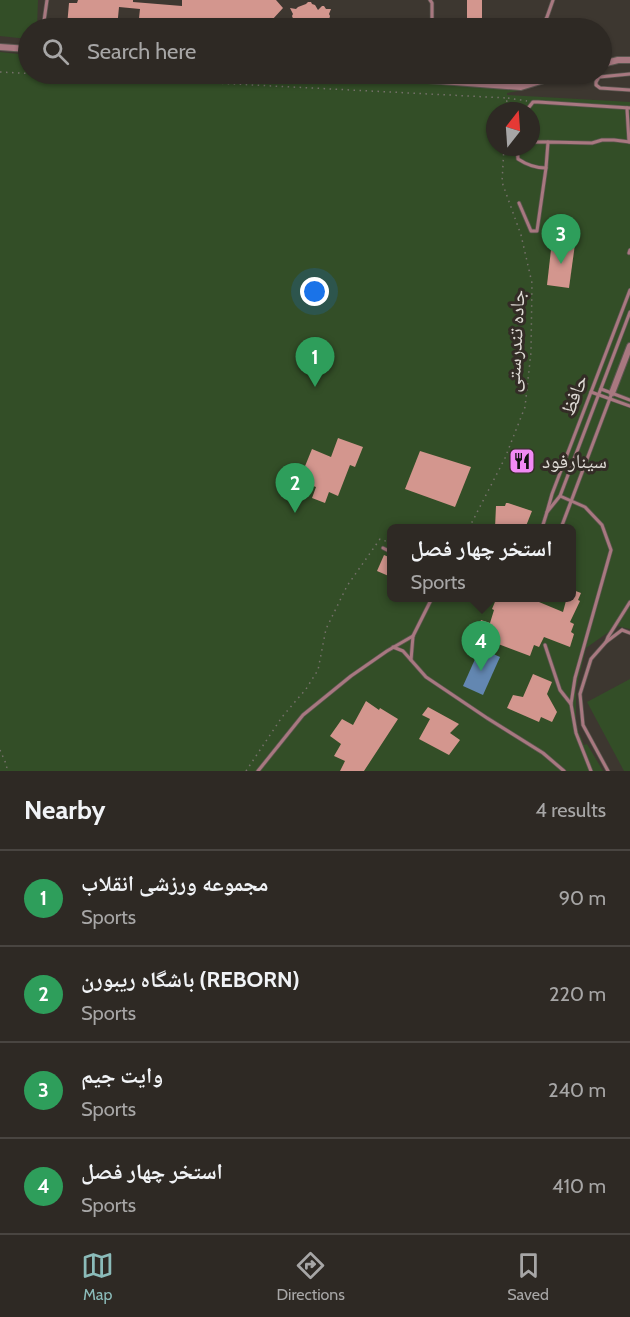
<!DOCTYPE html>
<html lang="en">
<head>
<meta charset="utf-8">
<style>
	body { margin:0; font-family:Cabin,"Noto Naskh Arabic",sans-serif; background:#3a3531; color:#f1f3f6 }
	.compass { position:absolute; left:486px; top:102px; width:54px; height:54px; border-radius:50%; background:#2e2924; box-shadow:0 2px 4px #0004; rotate:17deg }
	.you { position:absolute; left:315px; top:292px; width:21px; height:21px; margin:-15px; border:4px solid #fff; border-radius:50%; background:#1a73e8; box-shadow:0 0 0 9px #1a73e833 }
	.badge { display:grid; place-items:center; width:39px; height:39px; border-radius:50%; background:#8bbbb9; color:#fff; font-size:20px; font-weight:700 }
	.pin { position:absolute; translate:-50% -50px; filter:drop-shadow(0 2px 3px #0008) }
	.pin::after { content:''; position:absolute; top:32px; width:21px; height:18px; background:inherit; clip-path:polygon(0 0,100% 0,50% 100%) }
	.popup { position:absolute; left:387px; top:524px; width:189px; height:78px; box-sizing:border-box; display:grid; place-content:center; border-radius:9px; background:#2e2924; filter:drop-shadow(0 2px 4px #0005); font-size:20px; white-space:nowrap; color:#a7a6a6 }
	.popup b { font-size:22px; color:#f1f3f6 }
	.popup::after { content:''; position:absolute; left:50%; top:100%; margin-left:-12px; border:12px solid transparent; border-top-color:#2e2924 }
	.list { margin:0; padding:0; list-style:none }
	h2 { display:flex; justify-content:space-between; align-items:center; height:78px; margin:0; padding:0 24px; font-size:26px }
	h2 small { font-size:20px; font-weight:400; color:#a7a6a6 }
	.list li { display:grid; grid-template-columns:39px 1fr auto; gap:18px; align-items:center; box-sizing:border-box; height:96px; padding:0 24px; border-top:2px solid #494541 }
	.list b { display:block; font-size:22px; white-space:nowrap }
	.list p { margin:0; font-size:20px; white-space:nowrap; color:#a7a6a6 }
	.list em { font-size:20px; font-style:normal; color:#a7a6a6 }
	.icon { flex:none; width:33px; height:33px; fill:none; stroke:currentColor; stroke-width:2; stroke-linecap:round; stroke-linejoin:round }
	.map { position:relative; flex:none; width:630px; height:771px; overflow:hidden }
	.search { position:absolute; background:#2e2924; box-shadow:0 2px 4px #0004; left:18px; right:18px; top:18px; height:66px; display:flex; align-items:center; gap:15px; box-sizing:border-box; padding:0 21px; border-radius:33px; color:#a7a6a6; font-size:22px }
	.sheet { height:462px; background:#2e2924 }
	nav { display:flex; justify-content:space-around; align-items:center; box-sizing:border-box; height:84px; border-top:2px solid #494541; background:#2e2924; font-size:16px; color:#a7a6a6 }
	nav a { display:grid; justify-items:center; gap:3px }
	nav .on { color:#8bbbb9 }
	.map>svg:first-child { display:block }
	.green { fill:#334e27; fill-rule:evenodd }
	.water { fill:#6387b1 }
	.building { fill:#d3968e }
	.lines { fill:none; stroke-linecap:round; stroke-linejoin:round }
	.lane-casing { stroke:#5a554e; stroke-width:4.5 }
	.street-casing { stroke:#5a554e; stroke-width:8 }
	.path { stroke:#76716b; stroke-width:1.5; stroke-dasharray:1.5 4.5; stroke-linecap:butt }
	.lane { stroke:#a87880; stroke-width:3 }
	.street { stroke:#a87880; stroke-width:6 }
	.labels { text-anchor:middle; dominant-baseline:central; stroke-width:6; stroke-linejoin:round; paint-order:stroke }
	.street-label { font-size:20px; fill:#dfdbd6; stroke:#332c26 }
	.poi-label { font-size:20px; fill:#dfdbd6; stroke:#332c26; text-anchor:start }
</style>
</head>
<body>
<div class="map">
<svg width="630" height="771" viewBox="0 0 630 771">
	<rect width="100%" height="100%" fill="#3d3730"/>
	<g class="green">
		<polygon points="0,0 38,0 37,28 28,28 28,39 0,36"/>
		<path d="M0,52L28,55V74H290L524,90L507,93V95L630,102V629L617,626L586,648L576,689V725L584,745L587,744L603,771H0ZM495,111H531V147H495ZM391,528H571V598H391Z"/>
		<polygon points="630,679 630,771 624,771 587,702"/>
	</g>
	<polygon class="water" points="480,648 500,657 483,695 463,686"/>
	<g class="building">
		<polygon points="78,0 133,0 133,2 182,6 182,0 276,0 283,8 272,20 282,21 284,23 296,25 296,28 274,28 271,21 263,28 187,28 188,19 172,18 171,28 138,28 140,9 119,7 117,28 89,28 67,26 69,3 77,3"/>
		<rect x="467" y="0" width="15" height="28"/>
		<polygon points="308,2 311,2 312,4 315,5 318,10 322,6 324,6 326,9 331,9 329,14 330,16 328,24 329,28 324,28 323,26 320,26 313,19 310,23 308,22 306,25 294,21 292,16 293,14 290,8 296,9 298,7 306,4"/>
		<polygon points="552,241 575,244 569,288 547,285"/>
		<polygon points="338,438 363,447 355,467 350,465 338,496 329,492 325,503 312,498 316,487 299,481 312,449 331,457"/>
		<polygon points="420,451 471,467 455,507 405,489"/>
		<polygon points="506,503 508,503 532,511 526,526 517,526 517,528 495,528 496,506 505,506"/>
		<polygon points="384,555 391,558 391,577 377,571"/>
		<polygon points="573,590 581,593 578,600 580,601 570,622 574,624 571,632 574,634 570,647 544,637 539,647 534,645 530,656 480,637 483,631 478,629 481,620 490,623 494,610 492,609 497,597 508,597 516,601 517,597 527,597 563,612 567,597 571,597"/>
		<polygon points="533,674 552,682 547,694 557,712 552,722 541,717 539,722 507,708 513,695 523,697"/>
		<polygon points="366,701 379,710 380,708 398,719 364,771 340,771 345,761 334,756 341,744 330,736 342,719 353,725"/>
		<polygon points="428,707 459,724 450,733 460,740 449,755 419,739 430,719 422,715"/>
	</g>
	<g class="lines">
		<g class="lane-casing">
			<g id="lane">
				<polyline points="430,0 432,3 432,28"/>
				<polyline points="43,28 47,0"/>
				<polyline points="541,28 547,17 553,0"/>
				<polyline points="630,74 599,77 596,82 596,85 600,88 630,90"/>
				<polyline points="627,108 629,142"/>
				<polyline points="526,111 533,102 538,102 630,108"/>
				<polyline points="531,124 532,137 536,142 548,142"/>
				<path d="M517,147L518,159C527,165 536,168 546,168L548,142L592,143L602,140H614L630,142"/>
				<polyline points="519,203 531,231 537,231 546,168"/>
				<polyline points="629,253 630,250"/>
				<polyline points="601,389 630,400"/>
				<polyline points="591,392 630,406"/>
				<polyline points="560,496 585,507 602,525 611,550 575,678 571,704 576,733 591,771"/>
				<polyline points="547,512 552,494 630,290"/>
				<polyline points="542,528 547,512 560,496 630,312"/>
				<polyline points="561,528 612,393"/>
				<polyline points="383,548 391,552"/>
				<polyline points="432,598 413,636 411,660 426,677 487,718 543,753 564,771"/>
				<polyline points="622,630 630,633"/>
				<polyline points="606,642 608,637 630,602"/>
				<polyline points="545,645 560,690 571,704"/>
				<polyline points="393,647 403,651 411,660"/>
				<polyline points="258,771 303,715 351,676 387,651 413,636"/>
				<polyline points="608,771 583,725 580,694 591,659 606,642 622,630"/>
			</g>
		</g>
		<g class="street-casing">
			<g id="street">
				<polyline points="0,47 28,49"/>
				<polyline points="602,64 618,60 630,60"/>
				<polyline points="349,74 521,87 564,74"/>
				<polyline points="612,393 630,346"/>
			</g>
		</g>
		<g class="path">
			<polyline points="0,72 507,98 506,111"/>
			<polyline points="508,98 527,101"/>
			<polyline points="469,528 505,458 525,407 531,352 532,283 521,235 502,182 504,147"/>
			<polyline points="0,750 7,766 6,771"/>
			<polyline points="246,771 282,717 306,689 318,670 326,629 347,586 380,539 391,543"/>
		</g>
		<use href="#lane" class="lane"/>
		<use href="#street" class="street"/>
	</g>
	<defs>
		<g id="restaurant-square" transform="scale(1.35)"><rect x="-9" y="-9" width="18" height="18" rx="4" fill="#f18af4" stroke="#332c26"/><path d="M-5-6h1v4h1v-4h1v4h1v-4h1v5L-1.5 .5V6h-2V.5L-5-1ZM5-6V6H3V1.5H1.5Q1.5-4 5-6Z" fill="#111"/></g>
	</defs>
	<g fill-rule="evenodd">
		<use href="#restaurant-square" x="522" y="461"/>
	</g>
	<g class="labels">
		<g class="street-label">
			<text transform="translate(515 341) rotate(-87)">جاده تندرستی</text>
			<text transform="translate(574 395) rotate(-69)">حافظ</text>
		</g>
		<g class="poi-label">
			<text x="542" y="461">سینارفود</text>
		</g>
	</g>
</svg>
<svg class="compass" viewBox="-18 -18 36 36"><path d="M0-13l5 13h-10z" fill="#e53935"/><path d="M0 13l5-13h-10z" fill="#a7a6a6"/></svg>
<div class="you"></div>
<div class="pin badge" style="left:315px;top:387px;background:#2e9e5b">1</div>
<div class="pin badge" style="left:295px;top:513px;background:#2e9e5b">2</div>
<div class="pin badge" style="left:561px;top:264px;background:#2e9e5b">3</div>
<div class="pin badge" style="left:481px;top:671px;background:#2e9e5b">4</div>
<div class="popup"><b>استخر چهار فصل</b>Sports</div>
<div class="search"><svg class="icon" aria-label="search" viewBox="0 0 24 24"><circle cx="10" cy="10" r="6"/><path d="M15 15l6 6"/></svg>Search here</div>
</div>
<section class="sheet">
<h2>Nearby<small>4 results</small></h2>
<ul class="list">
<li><span class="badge" style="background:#2e9e5b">1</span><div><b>مجموعه ورزشی انقلاب</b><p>Sports</p></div><em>90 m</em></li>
<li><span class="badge" style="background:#2e9e5b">2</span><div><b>باشگاه ریبورن (REBORN)</b><p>Sports</p></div><em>220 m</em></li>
<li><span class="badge" style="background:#2e9e5b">3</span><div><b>وایت جیم</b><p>Sports</p></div><em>240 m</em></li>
<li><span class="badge" style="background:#2e9e5b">4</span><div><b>استخر چهار فصل</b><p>Sports</p></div><em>410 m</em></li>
</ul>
</section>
<nav>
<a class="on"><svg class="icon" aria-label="map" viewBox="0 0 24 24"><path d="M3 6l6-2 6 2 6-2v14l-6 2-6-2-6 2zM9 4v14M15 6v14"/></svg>Map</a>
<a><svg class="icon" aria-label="directions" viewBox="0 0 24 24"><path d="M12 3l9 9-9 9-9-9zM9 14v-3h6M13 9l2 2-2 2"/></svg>Directions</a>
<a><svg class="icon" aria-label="saved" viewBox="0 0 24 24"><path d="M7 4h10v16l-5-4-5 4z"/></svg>Saved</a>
</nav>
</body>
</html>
